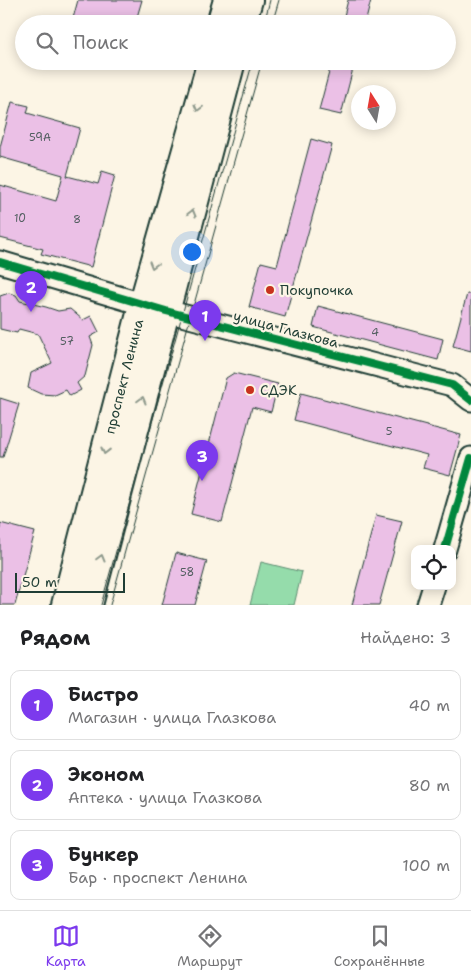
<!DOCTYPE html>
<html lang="ru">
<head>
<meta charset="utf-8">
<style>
	body { margin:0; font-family:"Shantell Sans",sans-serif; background:#f6f6f6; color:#202124 }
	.controls { position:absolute; right:15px; bottom:15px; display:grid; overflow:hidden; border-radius:10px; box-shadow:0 2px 12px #0003 }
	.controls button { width:45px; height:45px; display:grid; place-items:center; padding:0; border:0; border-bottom:1px solid #e0e0e0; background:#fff; color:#202124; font:25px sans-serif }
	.compass { position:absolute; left:351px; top:85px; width:45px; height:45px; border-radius:50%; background:#fff; box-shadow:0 2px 12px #0003; rotate:349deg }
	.scale { position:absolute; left:15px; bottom:12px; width:110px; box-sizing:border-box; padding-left:5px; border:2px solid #1f3d34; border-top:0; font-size:14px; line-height:18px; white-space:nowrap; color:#1f3d34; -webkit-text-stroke:4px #fcf5e5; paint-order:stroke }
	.you { position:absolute; left:191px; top:251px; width:18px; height:18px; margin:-12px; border:4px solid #fff; border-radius:50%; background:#1a73e8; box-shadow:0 0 0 8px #1a73e833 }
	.badge { display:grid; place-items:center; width:32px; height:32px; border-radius:50%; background:#7c3aed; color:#fff; font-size:16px; font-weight:700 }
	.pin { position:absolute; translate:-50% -41px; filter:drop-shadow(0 1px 2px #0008) }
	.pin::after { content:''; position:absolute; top:26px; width:18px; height:15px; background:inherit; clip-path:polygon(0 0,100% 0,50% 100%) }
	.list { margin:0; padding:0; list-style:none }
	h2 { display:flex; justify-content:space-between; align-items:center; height:65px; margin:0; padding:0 20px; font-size:21px }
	h2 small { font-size:16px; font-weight:400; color:#757577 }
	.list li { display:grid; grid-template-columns:32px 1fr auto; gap:15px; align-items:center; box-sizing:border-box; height:70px; margin:0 10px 10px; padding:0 10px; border:1px solid #e0e0e0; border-radius:10px }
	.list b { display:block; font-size:19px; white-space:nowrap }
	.list p { margin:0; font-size:16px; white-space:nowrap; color:#757577 }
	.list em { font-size:16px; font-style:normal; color:#757577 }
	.icon { flex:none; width:28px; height:28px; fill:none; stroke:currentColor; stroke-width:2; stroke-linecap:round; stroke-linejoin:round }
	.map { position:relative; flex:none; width:471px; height:605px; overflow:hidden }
	.search { position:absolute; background:#fff; box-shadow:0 2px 12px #0003; left:15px; right:15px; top:15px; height:55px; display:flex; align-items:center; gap:12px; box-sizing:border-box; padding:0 18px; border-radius:28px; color:#757577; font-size:19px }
	.sheet { height:305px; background:#fff }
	nav { display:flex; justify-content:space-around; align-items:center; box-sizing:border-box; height:70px; border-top:1px solid #e0e0e0; background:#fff; font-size:14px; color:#757577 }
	nav a { display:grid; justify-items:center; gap:2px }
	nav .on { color:#7c3aed }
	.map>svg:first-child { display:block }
	.green { fill:#95dcab; stroke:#5a8c70 }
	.building { fill:#ebc0e6; stroke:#1f3d34 }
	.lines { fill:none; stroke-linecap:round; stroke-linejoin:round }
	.minor-casing { stroke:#1f3d34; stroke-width:25 }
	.major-casing { stroke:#1f3d34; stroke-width:30 }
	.minor { stroke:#fcf5e5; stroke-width:21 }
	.major { stroke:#fcf5e5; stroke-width:26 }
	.tram { stroke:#1f3d34; stroke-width:1 }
	.cycleway-casing { stroke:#fcf5e5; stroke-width:11 }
	.cycleway { stroke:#00873e; stroke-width:8 }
	.oneway { stroke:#8e998c }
	.poi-dot { fill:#c8321e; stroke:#fcf5e5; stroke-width:2 }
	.labels { text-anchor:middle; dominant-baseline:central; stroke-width:4.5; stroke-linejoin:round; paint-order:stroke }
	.number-label { font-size:11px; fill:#525e60 }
	.poi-label { font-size:14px; fill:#1f3d34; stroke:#fcf5e5; text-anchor:start }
	.street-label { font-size:14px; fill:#1f3d34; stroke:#fcf5e5 }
</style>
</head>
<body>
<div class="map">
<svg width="471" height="605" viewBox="0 0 471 605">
	<rect width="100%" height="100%" fill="#fcf5e5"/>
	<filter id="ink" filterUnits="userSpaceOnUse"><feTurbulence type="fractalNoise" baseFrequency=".02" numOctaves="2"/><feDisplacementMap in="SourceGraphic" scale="10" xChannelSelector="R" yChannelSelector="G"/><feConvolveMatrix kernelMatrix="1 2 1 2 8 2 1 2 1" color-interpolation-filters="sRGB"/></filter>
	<g filter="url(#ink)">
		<polygon class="green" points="261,562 302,572 294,605 250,605"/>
		<g class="building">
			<polygon points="78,0 142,0 135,24 80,24 72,22"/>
			<polygon points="348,0 371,0 365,24 342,24"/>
			<polygon points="332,61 355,61 341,115 319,110"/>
			<polygon points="12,102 29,106 27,113 80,128 67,176 98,184 102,171 115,175 91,267 41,254 43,249 0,238 0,185 56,201 63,175 0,157 0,147"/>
			<polygon points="311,139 332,145 285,317 249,307 261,262 277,266"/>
			<polygon points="9,293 16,295 20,301 46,307 58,311 70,309 83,320 91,316 99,332 90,337 93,345 85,376 77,383 81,390 70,396 66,390 55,395 41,394 28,388 31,373 52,363 38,334 19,329 17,333 0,329 0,296"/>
			<polygon points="467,294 471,294 471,351 453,346"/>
			<polygon points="318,306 443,339 438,360 313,327"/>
			<polygon points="234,373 278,384 271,412 252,407 222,522 191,514 226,378"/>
			<polygon points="301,393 461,435 450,475 423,468 427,455 294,420"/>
			<polygon points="0,398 19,404 3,457 0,457"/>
			<polygon points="376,515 402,521 379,605 352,605"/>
			<polygon points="0,523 35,532 15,605 0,605"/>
			<polygon points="176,553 207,561 195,605 162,605"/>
		</g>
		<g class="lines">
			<g class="minor-casing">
				<g id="minor">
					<polyline points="0,262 166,311 452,385 471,400"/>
					<polyline points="445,549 471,458"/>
					<polyline points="428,605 434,586"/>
				</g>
			</g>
			<g class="major-casing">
				<g id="major">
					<polyline points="220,24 227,0"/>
					<polyline points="242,24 249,0"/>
					<path id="s1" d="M65,605L143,302L211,61"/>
					<polyline points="89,605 232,61"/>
				</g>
			</g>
			<use href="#minor" class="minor"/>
			<use href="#major" class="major"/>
			<g class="tram">
				<polyline points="264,24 270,0"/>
				<polyline points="272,24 279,0"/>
				<polyline points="101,605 253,61"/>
				<polyline points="110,605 262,61"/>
			</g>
			<g class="cycleway-casing">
				<g id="cycleway">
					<polyline points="0,262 166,311 452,385 471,400"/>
					<polyline points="445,549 471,458"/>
				</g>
			</g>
			<use href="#cycleway" class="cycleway"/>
		</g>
		<defs><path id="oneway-chevron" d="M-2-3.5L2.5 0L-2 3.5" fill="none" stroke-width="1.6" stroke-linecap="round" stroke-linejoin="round" transform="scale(1.25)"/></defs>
		<g class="oneway">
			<use href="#oneway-chevron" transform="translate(198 108) rotate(105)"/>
			<use href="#oneway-chevron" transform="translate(192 213) rotate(-75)"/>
			<use href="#oneway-chevron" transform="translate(153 265) rotate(106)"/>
			<use href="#oneway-chevron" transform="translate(142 400) rotate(-75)"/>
			<use href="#oneway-chevron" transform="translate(105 451) rotate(104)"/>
			<use href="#oneway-chevron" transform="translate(101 558) rotate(-75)"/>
		</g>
	</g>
	<g class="poi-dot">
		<circle cx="270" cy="290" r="5"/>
		<circle cx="250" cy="390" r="5"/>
	</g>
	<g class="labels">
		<g class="number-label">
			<text x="40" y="137">59А</text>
			<text x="20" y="218">10</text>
			<text x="77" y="219">8</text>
			<text x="375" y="332">4</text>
			<text x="67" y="341">57</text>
			<text x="389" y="431">5</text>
			<text x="187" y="572">58</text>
		</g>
		<g class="poi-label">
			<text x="280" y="290">Покупочка</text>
			<text x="260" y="390">СДЭК</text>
		</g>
		<g class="street-label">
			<text transform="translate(286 329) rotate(15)">улица Глазкова</text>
			<text stroke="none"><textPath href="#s1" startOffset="236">проспект Ленина</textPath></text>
		</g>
	</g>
</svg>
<div class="controls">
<button><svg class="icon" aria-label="locate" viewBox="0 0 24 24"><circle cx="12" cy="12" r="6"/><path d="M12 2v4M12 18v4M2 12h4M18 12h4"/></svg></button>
</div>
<svg class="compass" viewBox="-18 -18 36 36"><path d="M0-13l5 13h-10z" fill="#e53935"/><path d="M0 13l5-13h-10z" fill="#757577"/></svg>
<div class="scale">50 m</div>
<div class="you"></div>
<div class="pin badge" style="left:205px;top:341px">1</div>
<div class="pin badge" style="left:31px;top:312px">2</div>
<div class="pin badge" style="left:202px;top:481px">3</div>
<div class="search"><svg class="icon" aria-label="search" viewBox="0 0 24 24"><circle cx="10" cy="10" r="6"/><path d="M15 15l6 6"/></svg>Поиск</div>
</div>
<section class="sheet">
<h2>Рядом<small>Найдено: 3</small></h2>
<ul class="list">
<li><span class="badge">1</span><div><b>Бистро</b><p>Магазин · улица Глазкова</p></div><em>40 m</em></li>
<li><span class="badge">2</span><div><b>Эконом</b><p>Аптека · улица Глазкова</p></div><em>80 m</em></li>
<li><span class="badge">3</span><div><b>Бункер</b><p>Бар · проспект Ленина</p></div><em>100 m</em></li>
</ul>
</section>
<nav>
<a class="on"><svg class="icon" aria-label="map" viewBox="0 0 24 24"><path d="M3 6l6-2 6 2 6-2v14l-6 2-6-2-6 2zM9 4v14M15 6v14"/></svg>Карта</a>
<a><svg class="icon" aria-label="directions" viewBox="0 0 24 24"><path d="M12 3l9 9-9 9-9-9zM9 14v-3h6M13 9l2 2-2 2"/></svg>Маршрут</a>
<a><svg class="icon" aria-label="saved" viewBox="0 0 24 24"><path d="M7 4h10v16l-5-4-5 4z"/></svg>Сохранённые</a>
</nav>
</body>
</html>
